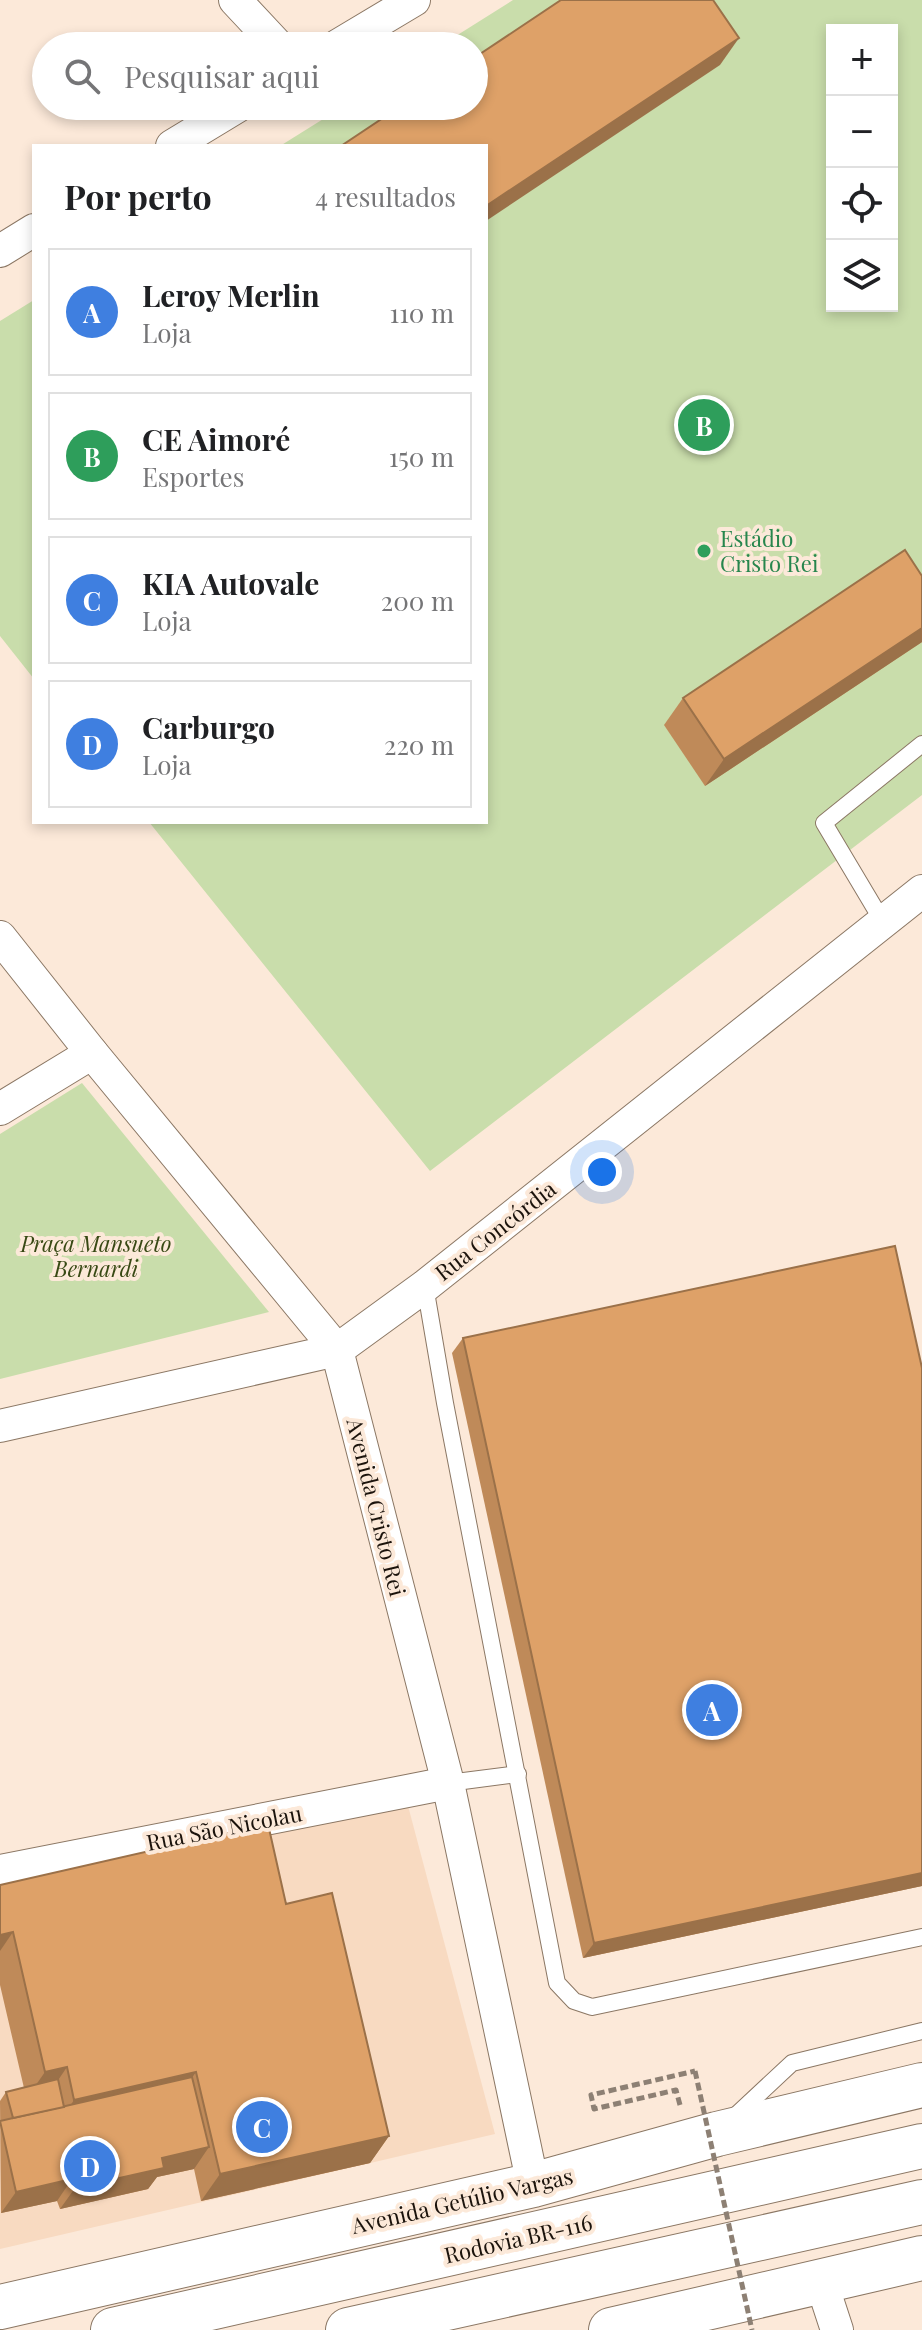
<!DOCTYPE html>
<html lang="pt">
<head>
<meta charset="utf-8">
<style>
	body { margin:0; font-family:"Playfair Display",serif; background:#f6f6f6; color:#202124 }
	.controls { position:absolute; right:24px; top:24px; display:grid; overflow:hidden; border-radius:0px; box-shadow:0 4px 12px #0003 }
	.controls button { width:72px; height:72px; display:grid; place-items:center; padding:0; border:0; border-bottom:2px solid #e0e0e0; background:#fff; color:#202124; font:40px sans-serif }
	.you { position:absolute; left:602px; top:1172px; width:28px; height:28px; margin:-20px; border:6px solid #fff; border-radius:50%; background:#1a73e8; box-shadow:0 0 0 12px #1a73e833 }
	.badge { display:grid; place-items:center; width:52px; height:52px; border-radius:50%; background:#6f31a7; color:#fff; font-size:26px; font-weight:700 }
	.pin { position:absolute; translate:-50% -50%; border:4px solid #fff; box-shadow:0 2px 8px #0006 }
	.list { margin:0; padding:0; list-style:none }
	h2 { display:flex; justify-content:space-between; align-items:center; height:104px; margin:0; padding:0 32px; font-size:34px }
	h2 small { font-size:26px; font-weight:400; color:#757577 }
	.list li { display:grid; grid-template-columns:52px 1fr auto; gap:24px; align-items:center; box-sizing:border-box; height:128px; margin:0 16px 16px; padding:0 16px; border:2px solid #e0e0e0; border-radius:0px }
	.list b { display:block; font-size:30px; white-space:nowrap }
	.list p { margin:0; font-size:26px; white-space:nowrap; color:#757577 }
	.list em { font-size:26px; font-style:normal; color:#757577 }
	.icon { flex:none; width:44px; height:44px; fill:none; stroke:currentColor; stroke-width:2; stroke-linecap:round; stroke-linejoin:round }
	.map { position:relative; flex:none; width:922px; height:2330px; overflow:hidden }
	.search { position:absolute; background:#fff; box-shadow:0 4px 12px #0003; left:32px; top:32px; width:456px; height:88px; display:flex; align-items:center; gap:20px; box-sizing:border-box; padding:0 28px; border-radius:44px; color:#757577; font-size:30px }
	.panel { position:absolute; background:#fff; box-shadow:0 4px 12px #0003; left:32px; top:144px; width:456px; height:680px; border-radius:0px }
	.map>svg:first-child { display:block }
	.built { fill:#f8dac1 }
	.green { fill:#c9ddab; fill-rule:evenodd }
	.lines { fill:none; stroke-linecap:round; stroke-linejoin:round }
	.service-casing { stroke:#8b7764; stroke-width:18 }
	.minor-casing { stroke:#8b7764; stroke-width:34 }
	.secondary-casing { stroke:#8b7764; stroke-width:46 }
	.motorway-casing { stroke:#8b7764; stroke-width:46 }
	.path { stroke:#8d8074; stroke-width:5; stroke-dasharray:8 4; stroke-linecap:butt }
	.service { stroke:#fff; stroke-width:16 }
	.minor { stroke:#fff; stroke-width:32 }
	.secondary { stroke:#fff; stroke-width:44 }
	.motorway { stroke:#fff; stroke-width:44 }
	.path-bridge { stroke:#8d8074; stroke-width:5; stroke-dasharray:8 4; stroke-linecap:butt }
	.wall { fill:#bf8a59 }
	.shaded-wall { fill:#9b7149 }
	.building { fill:#dea168; stroke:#9b7149; stroke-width:2 }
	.leisure-dot { fill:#2e9e5b; stroke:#fce9d9; stroke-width:3 }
	.labels { text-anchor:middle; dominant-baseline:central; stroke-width:8; stroke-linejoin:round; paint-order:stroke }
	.leisure-label { font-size:22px; fill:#27864d; stroke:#fce9d9; text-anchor:start }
	.street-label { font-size:22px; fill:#1b130c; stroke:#fce9d9 }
	.park-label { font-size:22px; font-style:italic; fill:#384914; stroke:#fce9d9 }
</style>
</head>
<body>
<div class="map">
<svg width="922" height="2330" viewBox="0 0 922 2330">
	<rect width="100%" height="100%" fill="#fce9d9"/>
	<polygon class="built" points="407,1802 495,2134 0,2249 0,1885"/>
	<g class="green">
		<path d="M513,0H922V795L430,1171L149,822H486V146H280L344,106H474V46H440ZM832,30H892V306H832Z"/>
		<polygon points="34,300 34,679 0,636 0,321"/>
		<polygon points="82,1083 269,1312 0,1379 0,1134"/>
	</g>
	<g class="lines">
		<g class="service-casing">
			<g id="service">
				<polyline points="883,922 824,823 922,744"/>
				<polyline points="425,1286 445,1403 557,1983 574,2001 592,2007 922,1937"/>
				<polyline points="448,1783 518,1774"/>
				<polyline points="733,2118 792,2063 922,2031"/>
			</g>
		</g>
		<g class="minor-casing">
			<g id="minor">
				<polyline points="235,0 278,46"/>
				<polyline points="337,46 414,0"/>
				<polyline points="172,146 238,106"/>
				<polyline points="0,251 34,230"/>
				<polyline points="0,937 92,1053 337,1350 448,1783 533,2185"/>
				<polyline points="0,1109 92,1053"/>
				<polyline points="0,1426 337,1350 425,1286 922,891"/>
				<polyline points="0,1871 448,1783"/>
				<polyline points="821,2281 837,2330"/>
			</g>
		</g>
		<g class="secondary-casing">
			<g id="secondary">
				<polyline points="0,2307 533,2185 717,2134 922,2085"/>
				<polyline points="611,2330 922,2258"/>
			</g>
		</g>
		<g class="motorway-casing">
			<g id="motorway">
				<polyline points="113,2330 922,2146"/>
				<polyline points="348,2330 922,2202"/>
			</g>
		</g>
		<polyline class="path" points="680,2105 676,2090 594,2109 591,2095 695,2071"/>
		<use href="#service" class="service"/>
		<use href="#minor" class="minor"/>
		<use href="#secondary" class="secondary"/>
		<use href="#motorway" class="motorway"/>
		<polyline class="path-bridge" points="695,2071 752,2330"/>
	</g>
	<g class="wall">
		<polygon points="922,576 922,642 705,786 664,725 683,698"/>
		<polygon points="463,1338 922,1886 583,1958 452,1353"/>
		<polygon points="0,1885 286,1904 389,2136 370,2163 201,2201 194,2169 157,2177 148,2189 60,2209 57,2201 1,2213 0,2101 6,2092 24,2088 0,1985"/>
	</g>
	<g class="shaded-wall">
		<polygon points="739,38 720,65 486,221 486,206"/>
		<polygon points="922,628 922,642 705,786 724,759"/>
		<polygon points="922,1873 922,1886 583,1958 594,1943"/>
		<polygon points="13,1932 0,1951 0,1935"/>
		<polygon points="67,2067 48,2095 26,2099 45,2072"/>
		<polygon points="196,2072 177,2099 66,2112 74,2100"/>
		<polygon points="389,2136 370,2163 201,2201 220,2174"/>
		<polygon points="209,2147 194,2169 157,2177 148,2189 60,2209 75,2188 162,2158"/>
		<polygon points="72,2179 57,2201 1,2213 16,2192"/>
	</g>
	<g class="building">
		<polygon points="561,0 713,0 739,38 486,206 486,146 341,146 401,106 474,106 474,58"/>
		<polygon points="905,550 922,576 922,628 724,759 683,698"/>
		<polygon points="895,1246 922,1368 922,1873 594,1943 463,1338"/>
		<polygon points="268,1824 286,1904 332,1893 389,2136 220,2174 196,2072 74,2100 67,2067 45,2072 13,1932 0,1935 0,1885"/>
		<polygon points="192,2077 209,2147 162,2158 164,2168 75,2188 72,2179 16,2192 0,2121"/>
		<polygon points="58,2079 64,2107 13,2118 6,2092"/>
	</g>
	<circle class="leisure-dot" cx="704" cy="551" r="8"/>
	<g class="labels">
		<g class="leisure-label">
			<text x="720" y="538">Estádio<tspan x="720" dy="25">Cristo Rei</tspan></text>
		</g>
		<g class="street-label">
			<text transform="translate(495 1230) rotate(-38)">Rua Concórdia</text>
			<text transform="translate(377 1507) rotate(76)">Avenida Cristo Rei</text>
			<text transform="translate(224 1827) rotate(-11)">Rua São Nicolau</text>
			<text transform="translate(462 2200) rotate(-13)">Avenida Getúlio Vargas</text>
			<text transform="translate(518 2238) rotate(-13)">Rodovia BR-116</text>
		</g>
		<g class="park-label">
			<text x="96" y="1243">Praça Mansueto<tspan x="96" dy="25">Bernardi</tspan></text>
		</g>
	</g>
</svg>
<div class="controls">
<button>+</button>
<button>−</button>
<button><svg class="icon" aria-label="locate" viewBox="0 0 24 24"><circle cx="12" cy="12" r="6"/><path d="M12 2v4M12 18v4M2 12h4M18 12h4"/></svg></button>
<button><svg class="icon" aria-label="layers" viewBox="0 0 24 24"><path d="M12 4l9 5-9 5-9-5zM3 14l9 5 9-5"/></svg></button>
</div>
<div class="you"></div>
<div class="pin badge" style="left:712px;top:1710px;background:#3f7fe0">A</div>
<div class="pin badge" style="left:704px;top:425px;background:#2e9e5b">B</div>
<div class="pin badge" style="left:262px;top:2127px;background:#3f7fe0">C</div>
<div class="pin badge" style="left:90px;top:2166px;background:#3f7fe0">D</div>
<div class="search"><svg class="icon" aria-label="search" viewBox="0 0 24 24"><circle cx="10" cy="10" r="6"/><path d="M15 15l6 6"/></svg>Pesquisar aqui</div>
<section class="panel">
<h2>Por perto<small>4 resultados</small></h2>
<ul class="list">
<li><span class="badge" style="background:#3f7fe0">A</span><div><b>Leroy Merlin</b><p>Loja</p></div><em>110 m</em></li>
<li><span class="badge" style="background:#2e9e5b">B</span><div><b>CE Aimoré</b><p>Esportes</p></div><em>150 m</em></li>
<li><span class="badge" style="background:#3f7fe0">C</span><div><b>KIA Autovale</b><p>Loja</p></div><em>200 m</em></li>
<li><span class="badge" style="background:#3f7fe0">D</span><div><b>Carburgo</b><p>Loja</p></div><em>220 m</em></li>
</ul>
</section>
</div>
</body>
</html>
